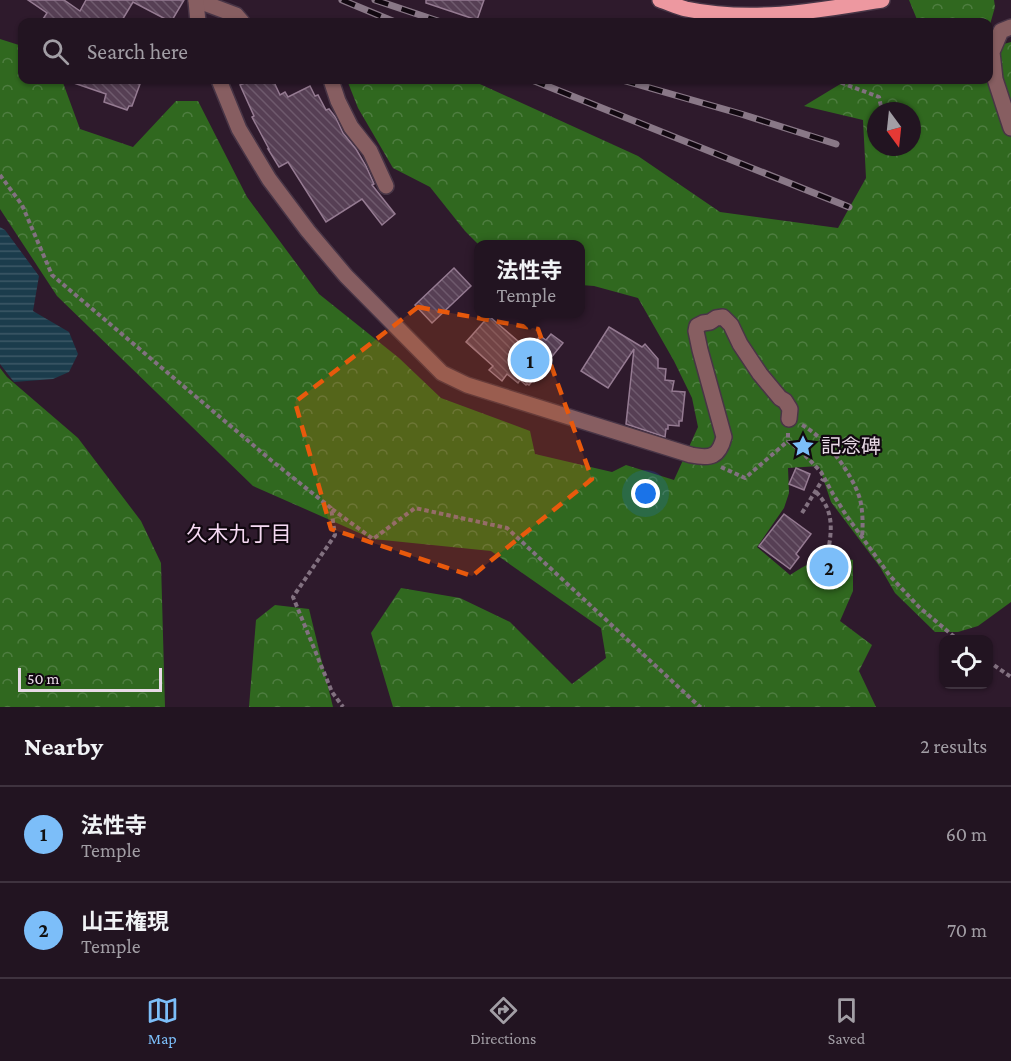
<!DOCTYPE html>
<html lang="en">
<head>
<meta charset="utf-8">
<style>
	body { margin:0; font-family:"Crimson Pro","Noto Sans JP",serif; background:#2a1d2a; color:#f1f3f6 }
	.controls { position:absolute; right:18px; bottom:18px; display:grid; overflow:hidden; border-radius:12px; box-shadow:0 2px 4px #0004 }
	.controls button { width:54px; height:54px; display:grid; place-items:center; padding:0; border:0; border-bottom:2px solid #3f333f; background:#221421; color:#f1f3f6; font:30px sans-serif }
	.compass { position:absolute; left:867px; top:102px; width:54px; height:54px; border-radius:50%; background:#221421; box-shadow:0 2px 4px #0004; rotate:165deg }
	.scale { position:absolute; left:18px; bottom:15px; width:144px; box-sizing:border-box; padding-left:6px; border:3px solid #e8dae6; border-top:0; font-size:16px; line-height:21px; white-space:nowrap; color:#e8dae6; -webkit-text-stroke:4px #110810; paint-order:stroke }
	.you { position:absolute; left:646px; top:494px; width:21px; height:21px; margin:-15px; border:4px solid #fff; border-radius:50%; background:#1a73e8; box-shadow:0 0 0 9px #1a73e833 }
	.badge { display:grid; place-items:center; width:39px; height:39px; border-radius:50%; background:#7cbef9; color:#111; font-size:20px; font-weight:700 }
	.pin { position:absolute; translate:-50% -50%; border:3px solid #fff; box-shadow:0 2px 6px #0006 }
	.popup { position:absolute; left:474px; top:240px; width:111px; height:78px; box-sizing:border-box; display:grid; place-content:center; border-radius:12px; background:#221421; filter:drop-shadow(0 2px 4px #0005); font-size:20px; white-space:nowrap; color:#a29ea5 }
	.popup b { font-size:22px; color:#f1f3f6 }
	.popup::after { content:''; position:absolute; left:50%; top:100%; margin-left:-12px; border:12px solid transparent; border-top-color:#221421 }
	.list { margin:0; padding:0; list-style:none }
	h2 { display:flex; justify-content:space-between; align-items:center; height:78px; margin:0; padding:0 24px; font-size:26px }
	h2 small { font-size:20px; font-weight:400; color:#a29ea5 }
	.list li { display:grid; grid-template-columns:39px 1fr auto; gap:18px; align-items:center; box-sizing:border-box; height:96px; padding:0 24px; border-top:2px solid #3f333f }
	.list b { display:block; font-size:22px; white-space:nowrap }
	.list p { margin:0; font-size:20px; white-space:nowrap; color:#a29ea5 }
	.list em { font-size:20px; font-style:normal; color:#a29ea5 }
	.icon { flex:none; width:33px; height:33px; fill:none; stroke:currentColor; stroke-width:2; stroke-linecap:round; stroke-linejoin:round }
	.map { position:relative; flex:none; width:1011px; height:707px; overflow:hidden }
	.search { position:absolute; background:#221421; box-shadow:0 2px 4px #0004; left:18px; right:18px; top:18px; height:66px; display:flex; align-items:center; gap:15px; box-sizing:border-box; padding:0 21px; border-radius:12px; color:#a29ea5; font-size:22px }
	.sheet { height:270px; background:#221421 }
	nav { display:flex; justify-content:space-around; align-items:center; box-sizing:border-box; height:84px; border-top:2px solid #3f333f; background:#221421; font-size:16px; color:#a29ea5 }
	nav a { display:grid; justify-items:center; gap:3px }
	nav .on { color:#7cbef9 }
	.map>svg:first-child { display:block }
	.forest { fill:url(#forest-crowns); fill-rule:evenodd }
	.water { fill:url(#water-rules) }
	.building { fill:url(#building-back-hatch); stroke:#957b92; stroke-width:1.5 }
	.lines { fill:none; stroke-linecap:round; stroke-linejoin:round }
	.minor-casing { stroke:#483546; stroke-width:18 }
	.major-casing { stroke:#483546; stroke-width:18 }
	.path { stroke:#827180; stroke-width:4; stroke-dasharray:4.5 3; stroke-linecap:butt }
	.minor { stroke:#875e61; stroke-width:15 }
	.major { stroke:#ed98a0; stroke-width:15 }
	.rail-casing { stroke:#897887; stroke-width:7 }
	.rail { stroke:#110810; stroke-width:4.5; stroke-dasharray:14; stroke-linecap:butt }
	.marked { fill:#e8590c; fill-opacity:0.2; stroke:#e8590c; stroke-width:4.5; stroke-dasharray:12 8; stroke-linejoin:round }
	.labels { text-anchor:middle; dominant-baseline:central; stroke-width:4.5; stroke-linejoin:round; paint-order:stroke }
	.poi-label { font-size:20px; fill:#e8dae6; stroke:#110810; text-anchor:start }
	.neighbourhood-label { font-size:21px; fill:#f5d9f2; stroke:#110810 }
</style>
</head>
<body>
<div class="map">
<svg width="1011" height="707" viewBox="0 0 1011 707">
	<defs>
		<pattern id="forest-crowns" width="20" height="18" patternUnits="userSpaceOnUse" patternTransform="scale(1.5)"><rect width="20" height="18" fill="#30681f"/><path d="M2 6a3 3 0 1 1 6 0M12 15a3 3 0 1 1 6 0" fill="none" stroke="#4e7d40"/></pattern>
		<pattern id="water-rules" width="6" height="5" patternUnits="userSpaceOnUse" patternTransform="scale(1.5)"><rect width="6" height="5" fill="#1b3c4c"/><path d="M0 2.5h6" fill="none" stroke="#3c5866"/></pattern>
		<pattern id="building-back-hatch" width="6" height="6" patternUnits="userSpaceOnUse" patternTransform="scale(1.5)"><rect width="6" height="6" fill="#563f54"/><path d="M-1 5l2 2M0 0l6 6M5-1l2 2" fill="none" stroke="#6e5a6d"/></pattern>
	</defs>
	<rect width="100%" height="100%" fill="#2e1a2c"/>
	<g class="forest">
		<polygon points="909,0 994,0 995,7 989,28 988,22 918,22"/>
		<path d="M0,39L22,46V80H62L80,129L133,147L176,101H198L247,197L319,294L399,358L441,398L530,431L535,454L612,472L626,465L674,480L698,427L692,398L674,361L638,298L594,286L581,285V244L479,245L465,231L430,187L393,168L358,108L347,80H471L638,156L720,212L838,228L866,178L863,120L804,106L847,80H988L989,48L1011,42V602L978,626L958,632H935L895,593L880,567L831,502L819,466L788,468L789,493L784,508L757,547L790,575C812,561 827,552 853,560V591L840,621L872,645L859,671L876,707H393L371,633L401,588L460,598L510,622L572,684L606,658L601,628L491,551L373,539L253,486L57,296L0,209ZM876,111H912V147H876Z"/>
		<polygon points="0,368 7,377 78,438 141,521 161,563 165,707 0,707"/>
		<polygon points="275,605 309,609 333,707 249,707 256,620"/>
	</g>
	<polygon class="water" points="0,227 5,230 39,276 33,311 69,332 78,354 69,372 53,379 14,382 0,364"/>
	<g class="building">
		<polygon points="28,0 64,0 80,11 86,0 184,0 171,22 133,2 121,22 41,22 47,13"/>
		<polygon points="426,0 484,0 477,20 426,3"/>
		<polygon points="72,80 127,80 140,84 132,106 129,106 127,110 104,102 106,94 71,82"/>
		<polygon points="252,80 273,80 280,95 285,92 288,97 310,86 315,96 318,95 326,110 329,109 336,118 343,133 356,149 366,166 374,184 372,185 395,214 382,225 362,199 326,222 288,162 279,167 268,149 269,149 252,117 254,116 240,85"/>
		<polygon points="454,268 471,286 432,323 415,305"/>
		<polygon points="489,316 526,348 534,339 536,341 540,336 546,340 551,334 563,343 529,385 527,384 526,385 520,380 518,383 507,374 502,381 489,370 493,366 466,342"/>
		<polygon points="609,327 642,347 645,344 658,359 658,368 666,369 665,380 674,381 672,391 685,392 682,421 679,421 679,426 668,425 668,429 666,429 665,437 626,424 634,349 608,388 581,371"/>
		<polygon points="796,468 810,474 804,490 789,484"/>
		<polygon points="784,514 811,534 796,554 799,557 790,569 759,546"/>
	</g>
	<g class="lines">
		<g class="minor-casing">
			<g id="minor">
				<polyline points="196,0 236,15 242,22"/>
				<polyline points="196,1 198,22"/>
				<polyline points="1011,27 1001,31 992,52 995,79 1011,128"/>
				<path d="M219,80L239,129L269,179L308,231L346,276L442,373L467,385L691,455C711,459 719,457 724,437L700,350L696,331L697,326L703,323L710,322L716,318L723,317L731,325L740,344L760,374L780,398L785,401L790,409L789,419"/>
				<polyline points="331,80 338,101 351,127 370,151 386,186"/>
			</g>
		</g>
		<g class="major-casing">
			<path id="major" d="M660,0C669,3 678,7 686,9C752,23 817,11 882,0"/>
		</g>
		<g class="path">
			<polyline points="834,80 879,97 882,111"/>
			<polyline points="0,175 22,205 52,275 272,461 331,508 335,535 293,597 332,692 343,707"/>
			<path d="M802,425C826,438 852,473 860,499C863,512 863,525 862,538"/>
			<polyline points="788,433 788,441 802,452 821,472 833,494 846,515 890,576 919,607 958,640"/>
			<polyline points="721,467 745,478 788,441"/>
			<path d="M816,492C835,511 832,532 827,556"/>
			<polyline points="332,509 373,539 415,508 507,528 700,707 705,707"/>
			<polyline points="802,513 823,479"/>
			<polyline points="988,661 1011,677"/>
		</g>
		<use href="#minor" class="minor"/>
		<use href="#major" class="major"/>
		<g class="rail-casing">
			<g id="rail">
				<polyline points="342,0 395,22"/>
				<polyline points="375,0 441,22"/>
				<polyline points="532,80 849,207"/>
				<polyline points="622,80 741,114 836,144"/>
			</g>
		</g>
		<use href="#rail" class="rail"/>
	</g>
	<path class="marked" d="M418,307L538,329L592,479L472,576L331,529L295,402Z"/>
	<defs>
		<g id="sight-bare" transform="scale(1.8)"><path d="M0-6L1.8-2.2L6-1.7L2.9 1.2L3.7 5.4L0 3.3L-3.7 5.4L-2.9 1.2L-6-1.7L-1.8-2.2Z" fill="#7cbef9" stroke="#110810" stroke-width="2.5" paint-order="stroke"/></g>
	</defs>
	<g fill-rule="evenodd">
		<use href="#sight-bare" x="803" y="446"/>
	</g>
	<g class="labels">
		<g class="poi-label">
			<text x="821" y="446">記念碑</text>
		</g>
		<g class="neighbourhood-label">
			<text x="239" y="534">久木九丁目</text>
		</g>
	</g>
</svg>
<div class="controls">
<button><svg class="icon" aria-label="locate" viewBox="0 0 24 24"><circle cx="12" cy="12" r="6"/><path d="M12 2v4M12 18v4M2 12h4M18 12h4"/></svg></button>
</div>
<svg class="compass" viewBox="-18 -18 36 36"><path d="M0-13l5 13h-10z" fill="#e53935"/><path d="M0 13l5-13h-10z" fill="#a29ea5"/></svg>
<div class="scale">50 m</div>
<div class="you"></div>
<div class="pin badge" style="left:530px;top:360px">1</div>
<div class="popup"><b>法性寺</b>Temple</div>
<div class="pin badge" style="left:829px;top:567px">2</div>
<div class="search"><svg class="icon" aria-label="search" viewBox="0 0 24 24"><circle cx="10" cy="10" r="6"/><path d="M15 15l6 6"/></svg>Search here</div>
</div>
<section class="sheet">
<h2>Nearby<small>2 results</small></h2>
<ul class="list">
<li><span class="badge">1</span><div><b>法性寺</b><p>Temple</p></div><em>60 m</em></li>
<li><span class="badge">2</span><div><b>山王権現</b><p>Temple</p></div><em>70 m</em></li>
</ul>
</section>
<nav>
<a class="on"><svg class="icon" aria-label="map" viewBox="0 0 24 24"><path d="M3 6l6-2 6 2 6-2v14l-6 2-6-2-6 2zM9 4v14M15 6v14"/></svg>Map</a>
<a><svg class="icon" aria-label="directions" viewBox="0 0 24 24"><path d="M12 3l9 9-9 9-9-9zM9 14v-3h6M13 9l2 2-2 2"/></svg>Directions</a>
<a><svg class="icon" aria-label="saved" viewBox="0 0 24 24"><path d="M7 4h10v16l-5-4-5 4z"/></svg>Saved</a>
</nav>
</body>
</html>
